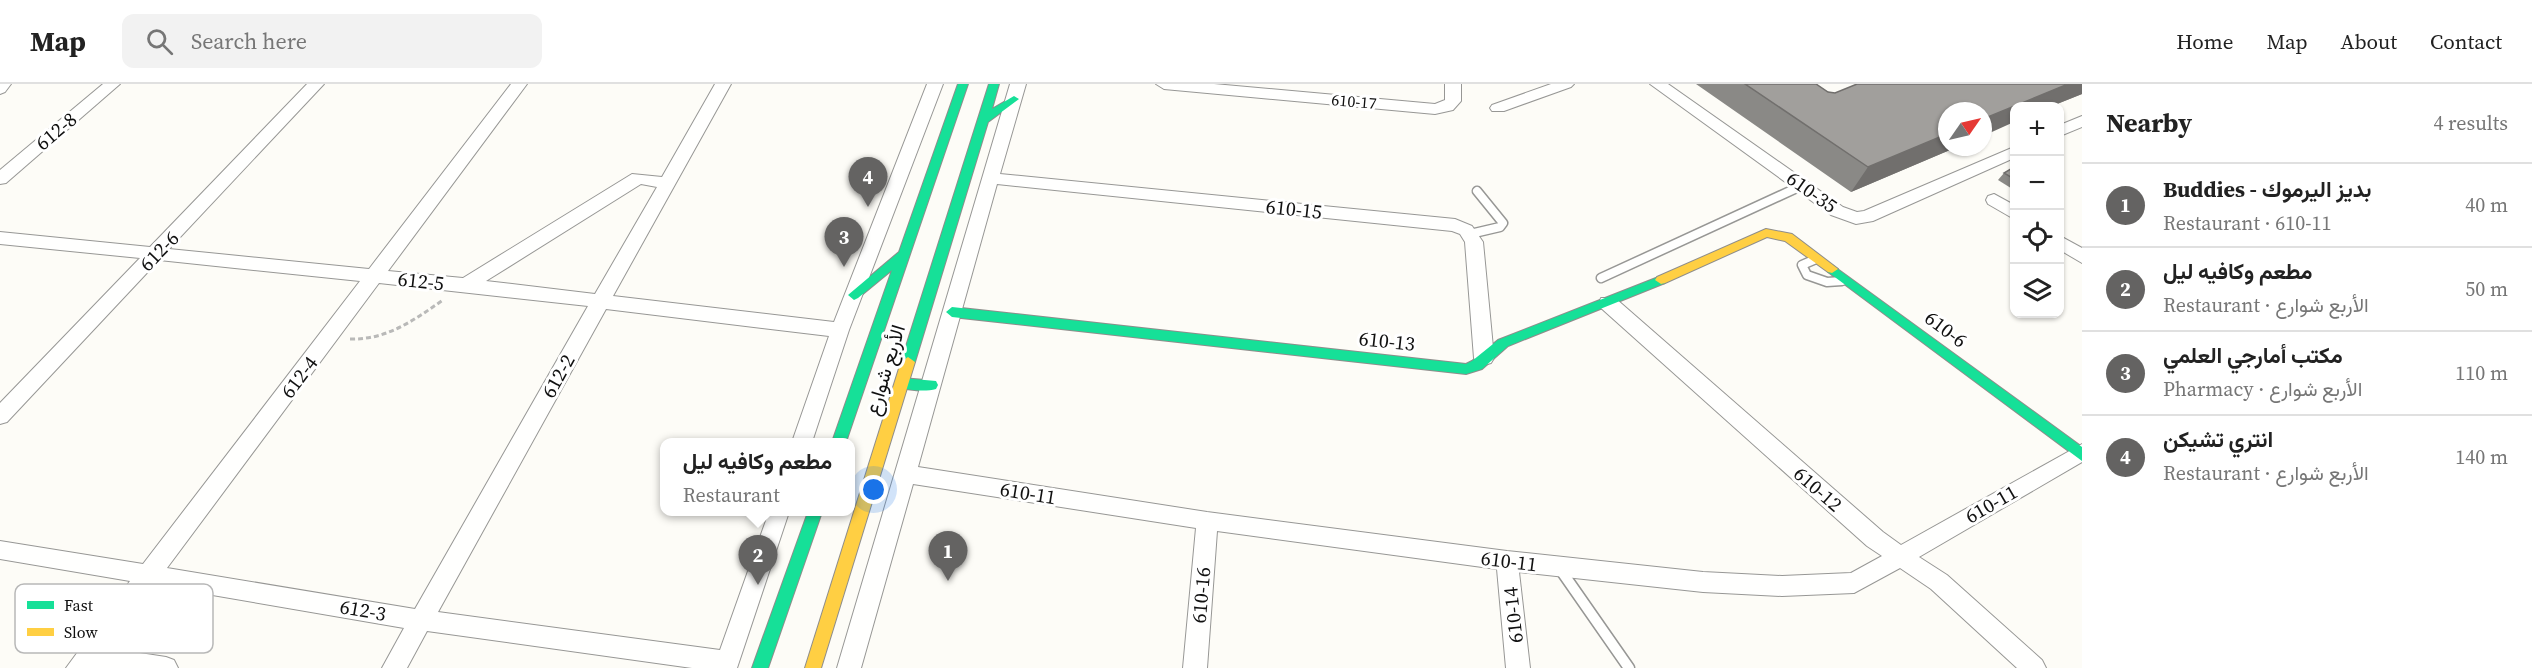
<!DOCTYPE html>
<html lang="en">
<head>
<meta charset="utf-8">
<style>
	body { margin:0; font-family:"Source Serif 4",Vazirmatn,serif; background:#f2f2f2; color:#222 }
	.controls { position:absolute; right:18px; top:18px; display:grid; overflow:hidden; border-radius:12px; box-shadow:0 2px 4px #0004 }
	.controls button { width:54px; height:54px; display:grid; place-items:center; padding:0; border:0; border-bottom:2px solid #e0e0e0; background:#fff; color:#222; font:30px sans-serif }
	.compass { position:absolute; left:1938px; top:18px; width:54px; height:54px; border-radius:50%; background:#fff; box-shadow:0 2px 4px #0004; rotate:56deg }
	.you { position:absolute; left:874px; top:406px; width:21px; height:21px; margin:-15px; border:4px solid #fff; border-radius:50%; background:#1a73e8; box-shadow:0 0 0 9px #1a73e833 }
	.badge { display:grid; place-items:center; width:39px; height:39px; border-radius:50%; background:#646362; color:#fff; font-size:20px; font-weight:700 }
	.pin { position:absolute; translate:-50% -50px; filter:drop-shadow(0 2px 3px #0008) }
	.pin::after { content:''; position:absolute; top:32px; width:21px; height:18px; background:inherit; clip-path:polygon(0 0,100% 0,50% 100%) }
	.popup { position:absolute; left:660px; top:354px; width:195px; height:78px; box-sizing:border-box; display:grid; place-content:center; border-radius:12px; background:#fff; filter:drop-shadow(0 2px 4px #0005); font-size:20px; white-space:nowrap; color:#767676 }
	.popup b { font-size:22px; color:#222 }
	.popup::after { content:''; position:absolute; left:50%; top:100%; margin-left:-12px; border:12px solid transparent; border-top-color:#fff }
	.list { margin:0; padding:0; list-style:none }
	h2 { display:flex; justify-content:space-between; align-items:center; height:78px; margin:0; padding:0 24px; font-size:26px }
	h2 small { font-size:20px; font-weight:400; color:#767676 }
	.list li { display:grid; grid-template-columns:39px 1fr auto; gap:18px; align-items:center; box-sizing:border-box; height:84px; padding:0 24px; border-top:2px solid #e0e0e0 }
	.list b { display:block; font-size:22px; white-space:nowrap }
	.list p { margin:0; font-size:20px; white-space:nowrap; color:#767676 }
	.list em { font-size:20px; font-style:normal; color:#767676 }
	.icon { flex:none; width:33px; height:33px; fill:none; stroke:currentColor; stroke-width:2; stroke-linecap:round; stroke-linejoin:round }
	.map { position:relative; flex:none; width:2082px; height:584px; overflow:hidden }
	header { display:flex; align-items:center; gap:36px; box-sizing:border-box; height:84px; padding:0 30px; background:#fff; border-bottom:2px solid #e0e0e0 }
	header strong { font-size:28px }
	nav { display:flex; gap:33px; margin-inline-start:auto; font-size:21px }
	.search { width:420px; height:54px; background:#f2f2f2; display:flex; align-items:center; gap:15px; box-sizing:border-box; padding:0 21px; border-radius:12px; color:#767676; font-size:22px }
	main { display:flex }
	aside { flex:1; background:#fff }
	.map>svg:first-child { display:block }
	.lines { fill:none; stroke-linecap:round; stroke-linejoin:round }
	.lane-far1-casing { stroke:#979795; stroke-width:11 }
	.lane-casing { stroke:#979795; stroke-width:13 }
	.street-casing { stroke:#979795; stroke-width:2 }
	.fast-casing { stroke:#8e8d8b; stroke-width:2 }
	.slow-casing { stroke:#8e8d8b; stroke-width:2 }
	.path { stroke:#b9b9b8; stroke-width:3; stroke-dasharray:5 3; stroke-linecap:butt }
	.lane-far1 { stroke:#fffffe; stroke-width:8 }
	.lane { stroke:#fffffe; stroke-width:10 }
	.street { fill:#fffffe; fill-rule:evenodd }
	.fast { fill:#16e098; fill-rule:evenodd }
	.slow { fill:#ffcf43; fill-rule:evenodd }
	.wall { fill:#8a8986 }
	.shaded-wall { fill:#716f6d }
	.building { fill:#a19f9c; stroke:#716f6d; stroke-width:1.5 }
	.labels { text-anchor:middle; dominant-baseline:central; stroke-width:6; stroke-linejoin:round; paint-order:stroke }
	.far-street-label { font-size:16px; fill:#111; stroke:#fff }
	.street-label { font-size:20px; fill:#111; stroke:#fff }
	.key { fill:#fff; stroke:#b8b8b8; stroke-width:1.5 }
	.key-label { font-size:16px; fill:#111 }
</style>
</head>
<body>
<header>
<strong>Map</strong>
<div class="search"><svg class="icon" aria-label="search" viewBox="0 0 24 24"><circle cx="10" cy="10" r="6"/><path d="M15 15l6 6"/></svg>Search here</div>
<nav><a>Home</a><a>Map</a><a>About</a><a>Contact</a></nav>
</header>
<main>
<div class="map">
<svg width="2082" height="584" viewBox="0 0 2082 584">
	<rect width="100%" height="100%" fill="#fdfcf7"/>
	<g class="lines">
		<g class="lane-far1-casing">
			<g id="lane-far1">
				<polyline points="1470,150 1500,143 1503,139 1477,107"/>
				<polyline points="1816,175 1802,181 1807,191 1827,198 1842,197"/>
				<polyline points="1601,194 1801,102"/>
			</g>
		</g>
		<g class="lane-casing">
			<polyline id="lane" points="1560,485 1629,584"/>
		</g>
		<g class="street-casing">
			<g id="street">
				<polygon points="0,0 11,0 5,8 0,10"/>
				<polygon points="103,0 120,0 6,99 0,100 0,86"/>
				<path d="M307,0H324L169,165L369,185L511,0H527L388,187L463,194L632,90L662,93L715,0H731L613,212L834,238L927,0H943L849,246L812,358H792L829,252L606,225L438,528L720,566L769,428H789L737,584H692L427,547L407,584H382L404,544L154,501L107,564L166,573L174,576L178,584H66L130,497L0,475V457L143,480L360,197L159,176L7,338L0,340V319L140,174L0,160V148L150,163ZM641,100L657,103L595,210L486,197ZM379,199L588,222L415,525L167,484Z"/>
				<polygon points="1010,0 1026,0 1000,90 1455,135 1472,142 1483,158 1494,274 1491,279 1484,281 1477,279 1474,274 1465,158 1460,150 1452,147 997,100 918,383 1207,428 1507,467 1703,488 1782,492 1851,489 1882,472 1867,462 1601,224 1599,219 1601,214 1615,214 1883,448 1901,461 2082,360 2082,378 1919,473 1947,491 2042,576 2046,584 2017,584 1931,505 1900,484 1854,509 1782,512 1703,508 1519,488 1530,584 1506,584 1497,485 1217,447 1207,584 1183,584 1196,444 913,400 861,584 837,584"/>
				<polygon points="1156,0 1214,0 1435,20 1445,16 1445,0 1461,0 1461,17 1453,26 1435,30 1164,5"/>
				<polygon points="1551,0 1574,0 1571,3 1504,27 1492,27 1490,24 1492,21"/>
				<polygon points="1650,0 1668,0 1843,123 1857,128 1864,127 2014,63 2014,74 1873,137 1856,140 1831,131"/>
				<polygon points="2082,32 2082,43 2060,52 2060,41"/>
				<polygon points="1994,110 2014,121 2014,135 1988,120 1986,116 1988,112"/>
				<polygon points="2060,152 2082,164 2082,179 2060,166"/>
			</g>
		</g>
		<g class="fast-casing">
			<g id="fast">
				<polygon points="958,0 968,0 846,358 832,358 892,186 858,214 854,216 848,211 899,168"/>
				<polygon points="989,0 999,0 992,25 1014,12 1019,15 988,38 915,278 908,283 901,278"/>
				<polygon points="1832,181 2082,363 2082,377 1828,188 1826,185 1828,182"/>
				<polygon points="1661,192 1667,196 1665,199 1508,262 1482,285 1466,290 952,233 946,228 952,223 1466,280 1472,277 1498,256"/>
				<path d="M902,294L936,297L938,301L936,305C925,308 908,306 897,303L895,299L897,295Z"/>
				<polygon points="808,428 822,428 768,584 752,584"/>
			</g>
		</g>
		<g class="slow-casing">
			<g id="slow">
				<polygon points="1766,145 1792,150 1838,185 1832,189 1828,188 1785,157 1767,153 1665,199 1661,200 1655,196 1657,193"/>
				<polygon points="908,273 915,278 821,584 805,584 901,278"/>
			</g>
		</g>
		<path class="path" d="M350,255C387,256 414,236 443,216"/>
		<use href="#lane-far1" class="lane-far1"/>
		<use href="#lane" class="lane"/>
		<use href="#street" class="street"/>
		<use href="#fast" class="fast"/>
		<use href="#slow" class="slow"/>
	</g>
	<g class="wall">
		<polygon points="1696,0 1816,0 1828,8 1835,9 2082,0 2082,10 2052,22 2014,22 1947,63 1957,63 1851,108"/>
		<polygon points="2014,83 2014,106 1998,96 2004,89"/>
	</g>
	<g class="shaded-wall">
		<polygon points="2068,0 2082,0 2082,10 2052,22 2014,22 2014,38 1983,52 1983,35"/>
		<polygon points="1947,50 1947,63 1957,63 1851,108 1868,83"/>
	</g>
	<g class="building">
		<polygon points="1745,0 1816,0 1828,8 1835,9 1857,0 2068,0 1983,35 1983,27 1947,27 1947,50 1868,83"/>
		<polygon points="2014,83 2014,95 2004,89"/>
	</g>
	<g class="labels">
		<g class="far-street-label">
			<text transform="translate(1354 17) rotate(5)">610-17</text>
		</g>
		<g class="street-label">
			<text transform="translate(56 47) rotate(-40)">612-8</text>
			<text transform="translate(1812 108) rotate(35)">610-35</text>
			<text transform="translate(1294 125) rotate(6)">610-15</text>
			<text transform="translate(159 167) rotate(-46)">612-6</text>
			<text transform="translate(421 197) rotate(6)">612-5</text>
			<text transform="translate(1946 245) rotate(37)">610-6</text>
			<text transform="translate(1387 257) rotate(6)">610-13</text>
			<text transform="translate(885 286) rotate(-73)">الأربع شوارع</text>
			<text transform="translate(558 292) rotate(-61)">612-2</text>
			<text transform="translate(299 293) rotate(-53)">612-4</text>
			<text transform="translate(1818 405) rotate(41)">610-12</text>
			<text transform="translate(1028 409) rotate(9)">610-11</text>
			<text transform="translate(1991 420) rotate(-30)">610-11</text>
			<text transform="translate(1509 477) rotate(7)">610-11</text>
			<text transform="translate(1201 511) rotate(-85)">610-16</text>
			<text transform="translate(363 526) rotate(10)">612-3</text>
			<text transform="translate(1513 531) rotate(-96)">610-14</text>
		</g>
	</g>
	<rect x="15" y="500" width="198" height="69" rx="9" class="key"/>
	<rect x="27" y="517" width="27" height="8" fill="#16e098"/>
	<rect x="27" y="544" width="27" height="8" fill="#ffcf43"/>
	<g class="key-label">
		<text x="64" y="527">Fast</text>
		<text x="64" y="554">Slow</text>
	</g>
</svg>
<div class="controls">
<button>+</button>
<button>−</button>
<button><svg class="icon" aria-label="locate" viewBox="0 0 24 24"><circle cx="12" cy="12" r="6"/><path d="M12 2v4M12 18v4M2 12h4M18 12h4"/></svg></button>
<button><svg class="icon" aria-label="layers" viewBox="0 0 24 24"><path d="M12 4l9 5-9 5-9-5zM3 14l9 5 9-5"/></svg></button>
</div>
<svg class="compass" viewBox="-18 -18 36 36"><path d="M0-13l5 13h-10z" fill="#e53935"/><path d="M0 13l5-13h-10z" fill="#767676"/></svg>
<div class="you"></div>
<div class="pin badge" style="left:948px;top:497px">1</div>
<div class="pin badge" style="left:758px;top:501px">2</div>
<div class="popup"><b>مطعم وكافيه ليل</b>Restaurant</div>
<div class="pin badge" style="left:844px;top:183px">3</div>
<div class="pin badge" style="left:868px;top:123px">4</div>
</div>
<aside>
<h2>Nearby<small>4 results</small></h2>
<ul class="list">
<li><span class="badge">1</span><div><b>Buddies - بديز اليرموك</b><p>Restaurant · 610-11</p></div><em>40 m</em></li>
<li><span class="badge">2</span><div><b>مطعم وكافيه ليل</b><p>Restaurant · الأربع شوارع</p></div><em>50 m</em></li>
<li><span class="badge">3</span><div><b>مكتب أمارجي العلمي</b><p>Pharmacy · الأربع شوارع</p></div><em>110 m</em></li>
<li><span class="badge">4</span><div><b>انتري تشيكن</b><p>Restaurant · الأربع شوارع</p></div><em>140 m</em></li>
</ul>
</aside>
</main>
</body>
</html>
